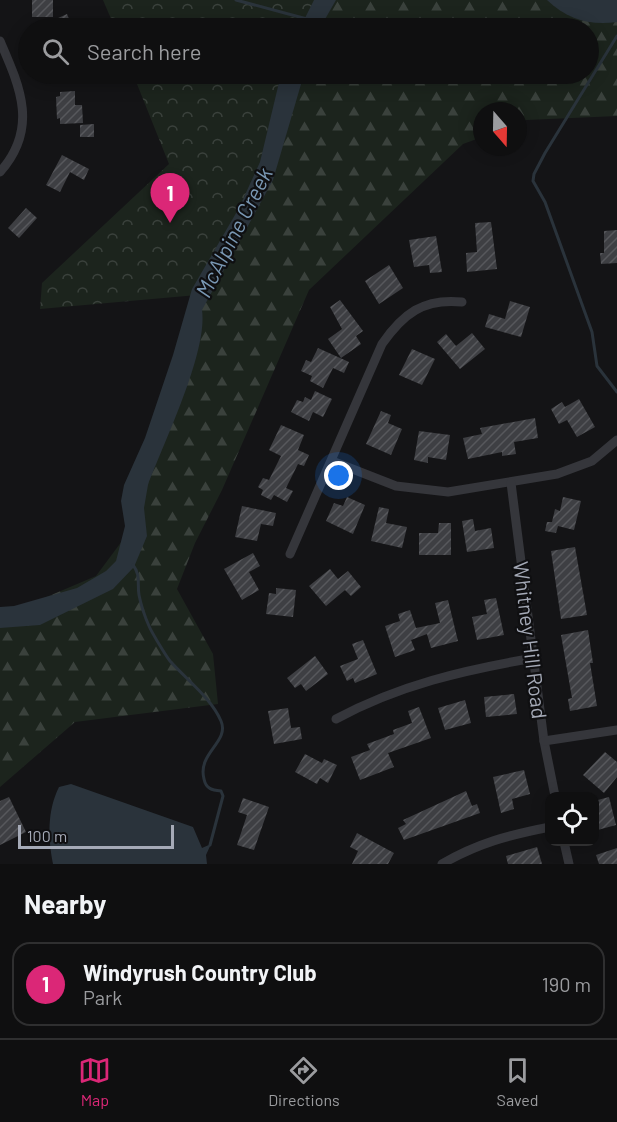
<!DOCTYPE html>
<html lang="en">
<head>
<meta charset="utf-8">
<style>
	body { margin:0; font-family:Barlow,sans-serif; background:#181819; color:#f1f3f6 }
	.controls { position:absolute; right:18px; bottom:18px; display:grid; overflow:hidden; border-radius:12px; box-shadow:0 3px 15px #0003 }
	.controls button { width:54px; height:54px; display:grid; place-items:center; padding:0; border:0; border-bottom:2px solid #2f2f30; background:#0f0f10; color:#f1f3f6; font:30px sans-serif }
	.compass { position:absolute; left:473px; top:102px; width:54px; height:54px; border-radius:50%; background:#0f0f10; box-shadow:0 3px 15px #0003; rotate:160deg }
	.scale { position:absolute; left:18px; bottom:15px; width:156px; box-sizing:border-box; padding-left:6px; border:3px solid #a5aab7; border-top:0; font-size:16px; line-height:21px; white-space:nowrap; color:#a5aab7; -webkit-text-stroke:4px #0f0f11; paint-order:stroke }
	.you { position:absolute; left:339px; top:476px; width:21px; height:21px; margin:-15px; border:4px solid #fff; border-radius:50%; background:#1a73e8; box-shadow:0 0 0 9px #1a73e833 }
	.badge { display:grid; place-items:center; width:39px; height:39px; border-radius:50%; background:#db2777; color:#fff; font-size:20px; font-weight:700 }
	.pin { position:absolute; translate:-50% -50px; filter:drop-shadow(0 2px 3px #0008) }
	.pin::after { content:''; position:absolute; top:32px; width:21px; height:18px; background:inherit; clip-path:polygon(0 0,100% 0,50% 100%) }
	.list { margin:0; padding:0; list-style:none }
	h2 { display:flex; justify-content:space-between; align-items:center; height:78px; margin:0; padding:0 24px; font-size:26px }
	h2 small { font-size:20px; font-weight:400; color:#9b9c9f }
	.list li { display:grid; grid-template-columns:39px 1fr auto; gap:18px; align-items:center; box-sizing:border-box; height:84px; margin:0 12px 12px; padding:0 12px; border:2px solid #2f2f30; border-radius:18px }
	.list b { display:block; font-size:22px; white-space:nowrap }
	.list p { margin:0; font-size:20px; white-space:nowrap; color:#9b9c9f }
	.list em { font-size:20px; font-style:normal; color:#9b9c9f }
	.icon { flex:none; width:33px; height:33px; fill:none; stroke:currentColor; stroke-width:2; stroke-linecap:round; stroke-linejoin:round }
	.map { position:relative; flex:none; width:617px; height:864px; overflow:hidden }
	.search { position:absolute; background:#0f0f10; box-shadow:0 3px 15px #0003; left:18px; right:18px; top:18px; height:66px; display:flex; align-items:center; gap:15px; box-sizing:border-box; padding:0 21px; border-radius:33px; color:#9b9c9f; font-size:22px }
	.sheet { height:174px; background:#0f0f10 }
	nav { display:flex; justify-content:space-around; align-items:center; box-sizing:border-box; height:84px; border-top:2px solid #2f2f30; background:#0f0f10; font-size:16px; color:#9b9c9f }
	nav a { display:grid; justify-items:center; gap:3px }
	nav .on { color:#db2777 }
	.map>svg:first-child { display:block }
	.forest { fill:url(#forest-firs) }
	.park { fill:url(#park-crowns) }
	.water { fill:#2a333b }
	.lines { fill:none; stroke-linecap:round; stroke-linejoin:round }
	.stream { stroke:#2a333b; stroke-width:3 }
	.building { fill:url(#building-hatch) }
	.street { stroke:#35363b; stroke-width:9 }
	.labels { text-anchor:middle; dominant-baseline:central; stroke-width:4.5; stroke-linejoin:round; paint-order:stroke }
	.street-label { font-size:21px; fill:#a5aab7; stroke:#0f0f11 }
	.water-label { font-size:22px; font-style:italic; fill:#7a98b4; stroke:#0f0f11 }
</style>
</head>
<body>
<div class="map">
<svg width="617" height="864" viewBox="0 0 617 864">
	<defs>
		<pattern id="forest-firs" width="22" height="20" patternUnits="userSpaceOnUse" patternTransform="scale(1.5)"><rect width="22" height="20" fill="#1c241d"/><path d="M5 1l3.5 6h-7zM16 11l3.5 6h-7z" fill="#3a413c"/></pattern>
		<pattern id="park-crowns" width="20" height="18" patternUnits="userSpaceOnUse" patternTransform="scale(1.5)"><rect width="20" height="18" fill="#1c241d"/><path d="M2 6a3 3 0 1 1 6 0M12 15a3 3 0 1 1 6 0" fill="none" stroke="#3a413c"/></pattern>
		<pattern id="building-hatch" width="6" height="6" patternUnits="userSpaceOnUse" patternTransform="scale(1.5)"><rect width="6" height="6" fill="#3e3f43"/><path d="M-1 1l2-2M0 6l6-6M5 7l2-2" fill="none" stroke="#57585c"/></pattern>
	</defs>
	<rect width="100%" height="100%" fill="#141416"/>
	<polygon class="forest" points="321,0 596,0 603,3 617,0 617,116 526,120 518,123 518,111 482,111 482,137 463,144 309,290 222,490 195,543 177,589 213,654 218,704 75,722 0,787 0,611 9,613 96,576 125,537 197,295 291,74 588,74 588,28 310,28"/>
	<g class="park">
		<polygon points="103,0 321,0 310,28 115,28"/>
		<polygon points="133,74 291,74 266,161 197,295 40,309 42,283 169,164"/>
	</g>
	<g class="water">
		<polygon points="314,0 336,0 320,28 300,28"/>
		<path d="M547,0H617V22C590,26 567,19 547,0Z"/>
		<path d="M281,74H304L273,180L202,310C208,352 164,442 148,485L144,508L147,536L134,567L113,589L40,625L0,628V607L14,606L77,588L106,571L116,561L125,526L121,501L124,485L145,438L173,355L192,289L239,208L260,162Z"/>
		<path d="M71,784L193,827L202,848L211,844L206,855L207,864H53C48,838 47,811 59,787Z"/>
	</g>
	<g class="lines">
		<g class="stream">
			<polyline points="236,0 307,19"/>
			<polyline points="617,36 545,153 534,174 533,181 545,202 592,332 597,366 617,392"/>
			<path d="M133,565C141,575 137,584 139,595C141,605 145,617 149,626C152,633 166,656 170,661C187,680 211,698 221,721C230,742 197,753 204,779C206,789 212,790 221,791L223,796L210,845"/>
		</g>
	</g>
	<g class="building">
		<rect x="32" y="0" width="21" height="17"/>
		<polygon points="67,14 72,26 60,28 56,19"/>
		<polygon points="75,91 75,105 82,105 83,123 60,124 60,118 57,119 56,97 60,96 60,92"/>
		<polygon points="94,124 94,137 80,137 80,125"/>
		<polygon points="62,155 89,169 84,180 70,172 60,192 46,185"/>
		<polygon points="26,208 37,218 19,238 8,228"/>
		<polygon points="491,222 497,269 467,272 466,253 477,252 475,223"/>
		<polygon points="617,230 617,263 601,264 600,253 604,253 604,231"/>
		<polygon points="436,236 442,272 430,273 429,265 414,267 409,240"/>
		<polygon points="389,265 403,288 379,304 365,281"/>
		<polygon points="340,300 363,331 356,336 361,344 341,358 328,339 342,329 330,307"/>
		<polygon points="510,301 530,307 521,337 485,327 489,314 505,319"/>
		<polygon points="472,333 485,349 460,369 437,342 446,334 456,346"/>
		<polygon points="318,348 349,362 344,373 333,368 323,388 310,381 312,376 301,371 306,360 311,362"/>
		<polygon points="412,349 435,359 422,385 399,375"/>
		<polygon points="315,391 332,399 323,417 313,412 309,421 291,412 297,400 303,402 305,397 311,400"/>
		<polygon points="579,399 595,427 577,437 567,420 559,424 551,409 562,402 565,407"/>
		<polygon points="381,411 391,415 388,423 402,429 391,455 366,444"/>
		<polygon points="535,418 538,438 514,442 516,454 502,456 502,452 468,459 463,438 482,434 480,428"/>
		<polygon points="281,425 304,435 298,450 309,455 304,466 298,464 286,488 293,491 287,502 274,495 271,500 261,495 263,490 258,487 263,478 269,480 281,456 269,450"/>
		<polygon points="419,431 450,435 446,460 428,457 428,463 414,460"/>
		<polygon points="347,497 365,505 353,534 326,521 334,503 343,506"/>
		<polygon points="563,497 581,501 574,530 558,526 556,533 545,531 547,522 552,522 555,509 560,511"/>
		<polygon points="242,506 276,513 273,526 261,524 257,541 235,537"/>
		<polygon points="379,507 389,509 386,523 407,527 402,548 371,541"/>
		<polygon points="473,519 475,531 491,528 494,548 467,552 462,521"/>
		<polygon points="439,523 451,523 451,555 419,555 419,533 438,533"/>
		<polygon points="575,547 587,615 561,619 551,551"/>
		<polygon points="253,553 260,566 249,572 259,590 242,600 224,569"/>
		<polygon points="330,569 338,579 348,571 361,587 351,596 345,590 326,606 309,586"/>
		<polygon points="276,588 296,590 293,617 266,614 269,593 276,594"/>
		<polygon points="496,598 504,635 477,640 472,617 487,614 484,600"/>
		<polygon points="448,600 458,641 431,648 427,634 411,640 415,650 395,657 385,626 400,621 398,614 410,610 416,628 440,623 435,603"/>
		<polygon points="588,630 593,663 590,663 597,706 570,711 568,699 572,698 561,635"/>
		<polygon points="363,640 377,674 355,683 353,678 347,681 340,666 358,659 352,644"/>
		<polygon points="315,656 328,674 306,691 301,684 295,688 287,678"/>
		<polygon points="514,694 517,714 486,717 484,697"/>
		<polygon points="465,700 471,723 445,730 438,708"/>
		<polygon points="419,707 431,738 388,753 394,767 360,780 351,757 370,750 367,744 394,734 393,730 412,723 408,711"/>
		<polygon points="288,708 291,728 300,727 302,739 274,744 268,711"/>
		<polygon points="605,752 617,762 617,777 604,793 583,775"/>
		<polygon points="305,754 322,763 324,759 337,765 328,783 320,778 317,784 295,772"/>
		<polygon points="524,770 530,794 512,799 514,809 501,813 493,777"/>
		<polygon points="466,791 472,806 477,804 480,813 404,840 398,828 406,824 403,820"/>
		<polygon points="9,797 26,832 0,845 0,801"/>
		<polygon points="609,797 616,825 594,831 594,801"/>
		<polygon points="243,798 269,807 254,850 237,845 247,815 238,812"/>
		<polygon points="357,833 394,853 388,864 352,864 358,851 350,847"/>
		<polygon points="537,847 542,864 508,864 506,856"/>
		<polygon points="617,848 617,864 599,864 596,855"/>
	</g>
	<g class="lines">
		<g class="street">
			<path d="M0,41C20,87 39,128 0,172"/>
			<polyline points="332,461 396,486 448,492 557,474 592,461 617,440"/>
			<polyline points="511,483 544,741 555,796"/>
			<path d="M290,554L382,344C403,314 423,298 462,302"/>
			<path d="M336,719C399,685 464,670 534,658"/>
			<polyline points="544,741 617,730"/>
			<polyline points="564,842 569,864"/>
			<path d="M442,864C478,843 509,835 550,827"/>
		</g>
	</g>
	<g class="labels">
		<g class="street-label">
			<text transform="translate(531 640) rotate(83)">Whitney Hill Road</text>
		</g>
		<g class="water-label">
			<text transform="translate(233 232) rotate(-63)">McAlpine Creek</text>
		</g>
	</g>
</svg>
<div class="controls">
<button><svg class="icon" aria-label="locate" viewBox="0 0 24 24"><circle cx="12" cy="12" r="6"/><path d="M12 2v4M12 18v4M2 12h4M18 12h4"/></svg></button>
</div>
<svg class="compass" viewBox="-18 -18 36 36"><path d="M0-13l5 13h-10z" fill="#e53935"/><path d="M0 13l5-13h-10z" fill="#9b9c9f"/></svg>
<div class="scale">100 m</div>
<div class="you"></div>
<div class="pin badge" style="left:170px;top:223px">1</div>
<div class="search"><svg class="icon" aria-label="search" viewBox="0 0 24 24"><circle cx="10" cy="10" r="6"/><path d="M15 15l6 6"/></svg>Search here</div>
</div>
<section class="sheet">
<h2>Nearby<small></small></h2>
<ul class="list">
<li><span class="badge">1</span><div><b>Windyrush Country Club</b><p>Park</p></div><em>190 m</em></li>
</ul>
</section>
<nav>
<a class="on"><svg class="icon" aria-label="map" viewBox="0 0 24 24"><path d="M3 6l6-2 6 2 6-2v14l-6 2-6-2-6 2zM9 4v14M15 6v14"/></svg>Map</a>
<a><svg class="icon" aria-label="directions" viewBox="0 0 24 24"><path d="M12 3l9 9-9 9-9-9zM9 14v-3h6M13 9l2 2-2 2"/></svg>Directions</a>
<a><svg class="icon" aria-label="saved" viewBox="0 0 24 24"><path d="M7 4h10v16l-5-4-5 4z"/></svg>Saved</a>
</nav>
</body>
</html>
